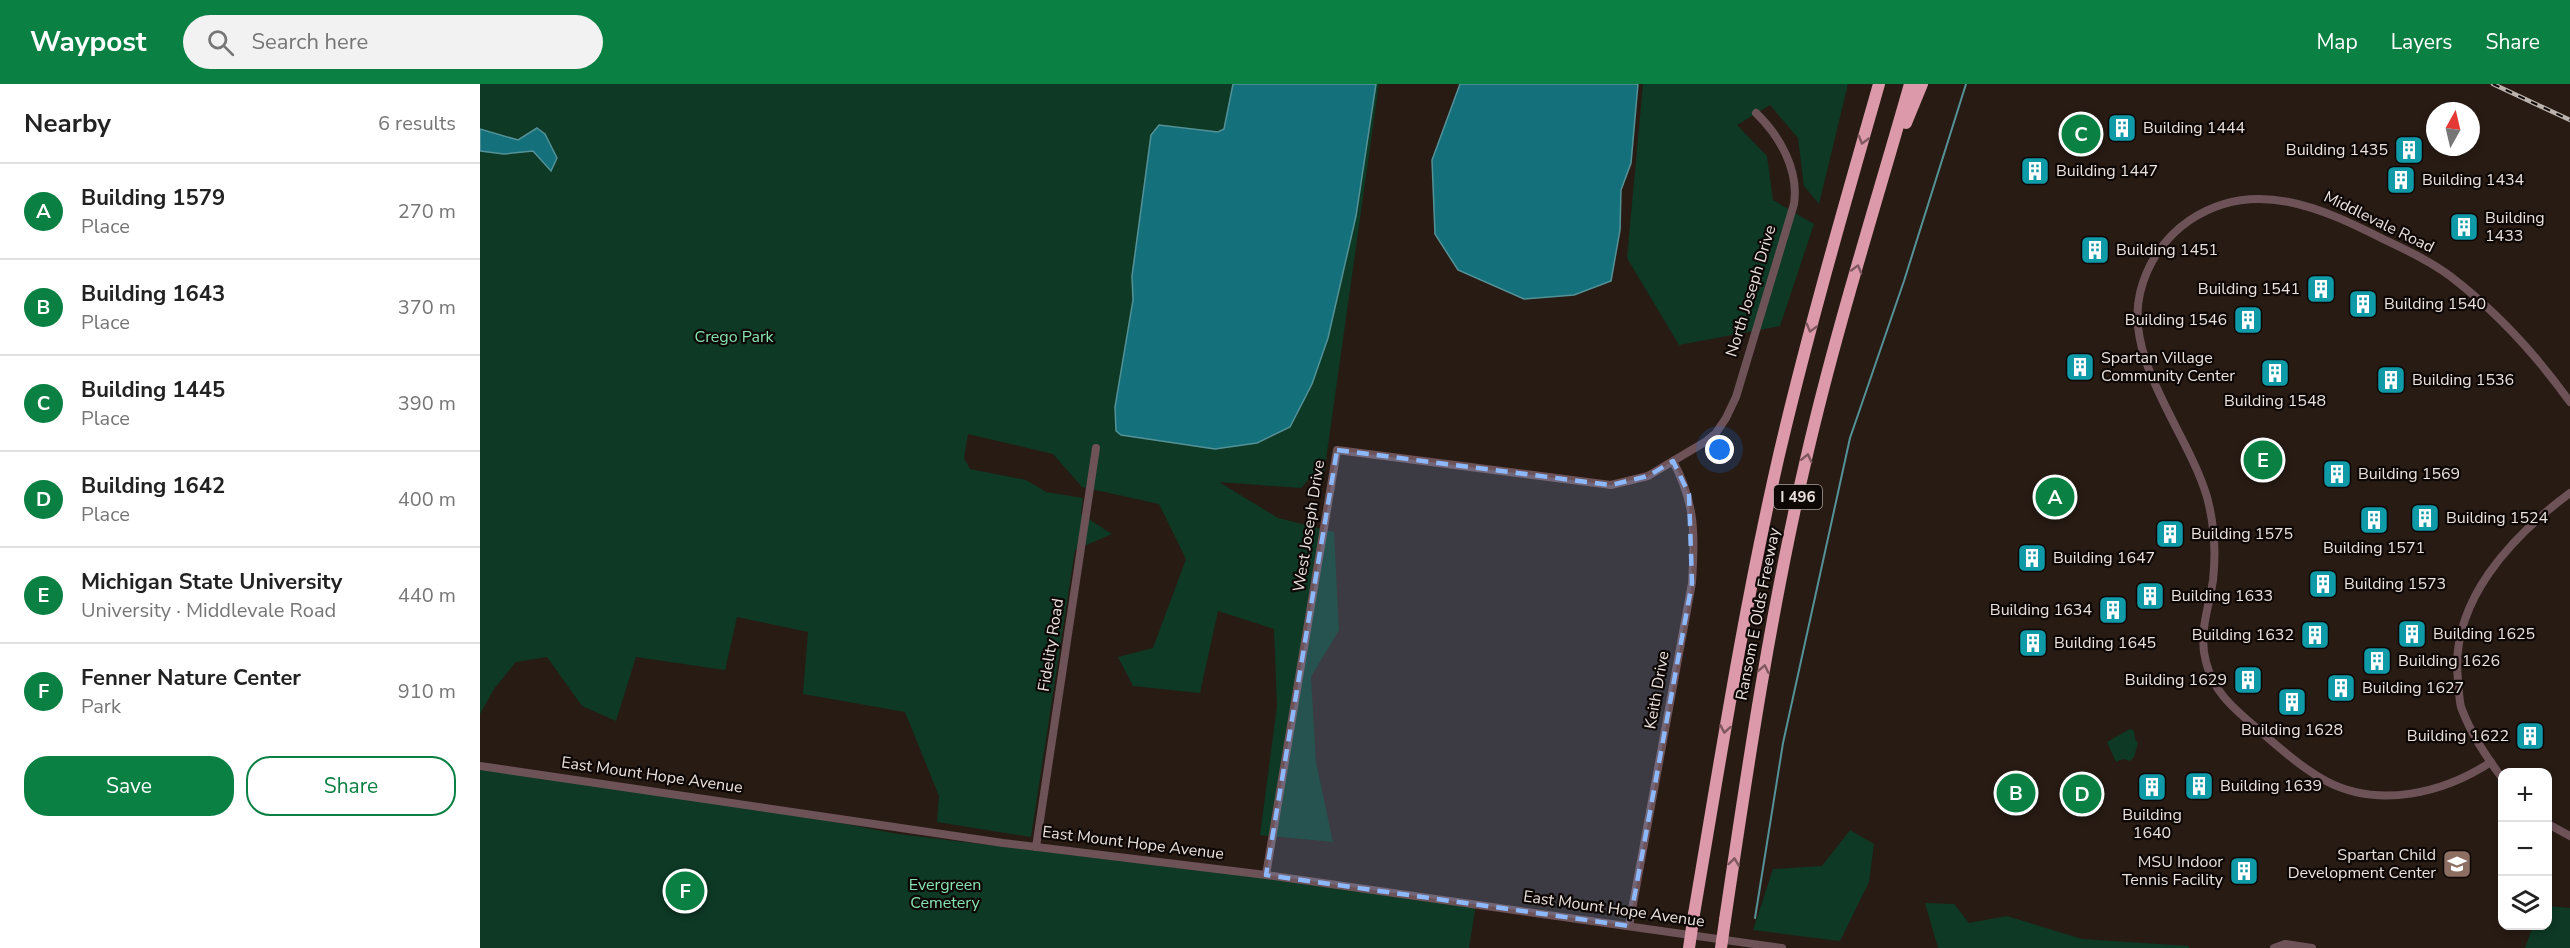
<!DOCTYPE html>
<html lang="en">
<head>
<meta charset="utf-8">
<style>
	body { margin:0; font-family:"Nunito Sans",sans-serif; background:#f2f2f2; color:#222 }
	.controls { position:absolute; right:18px; bottom:18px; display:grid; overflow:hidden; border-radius:12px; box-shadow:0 3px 9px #0003 }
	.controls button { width:54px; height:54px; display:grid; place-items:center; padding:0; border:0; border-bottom:2px solid #e0e0e0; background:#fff; color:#222; font:30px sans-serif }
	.compass { position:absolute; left:1946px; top:18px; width:54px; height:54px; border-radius:50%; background:#fff; box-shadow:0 3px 9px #0003; rotate:8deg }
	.you { position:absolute; left:1240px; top:366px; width:21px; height:21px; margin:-15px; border:4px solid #fff; border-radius:50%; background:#1a73e8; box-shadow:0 0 0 9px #1a73e833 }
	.badge { display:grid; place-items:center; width:39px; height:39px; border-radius:50%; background:#0b8043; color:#fff; font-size:20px; font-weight:700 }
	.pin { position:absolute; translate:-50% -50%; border:3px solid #fff; box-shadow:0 2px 6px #0006 }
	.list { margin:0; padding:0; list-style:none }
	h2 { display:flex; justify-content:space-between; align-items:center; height:78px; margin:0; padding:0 24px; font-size:26px }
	h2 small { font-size:20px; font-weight:400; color:#767676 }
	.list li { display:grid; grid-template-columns:39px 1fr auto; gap:18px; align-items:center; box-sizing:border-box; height:96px; padding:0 24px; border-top:2px solid #e0e0e0 }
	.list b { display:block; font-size:22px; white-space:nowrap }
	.list p { margin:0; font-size:20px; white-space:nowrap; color:#767676 }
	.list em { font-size:20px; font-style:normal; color:#767676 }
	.actions { display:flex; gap:12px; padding:18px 24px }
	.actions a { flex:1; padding:14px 0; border:2px solid #0b8043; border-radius:24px; text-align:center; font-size:21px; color:#0b8043 }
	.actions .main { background:#0b8043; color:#fff }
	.icon { flex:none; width:33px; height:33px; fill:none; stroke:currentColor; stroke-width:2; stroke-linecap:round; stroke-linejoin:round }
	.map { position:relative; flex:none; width:2090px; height:864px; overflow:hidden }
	header { display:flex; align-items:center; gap:36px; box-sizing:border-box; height:84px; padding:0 30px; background:#0b8043; color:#fff }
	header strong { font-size:28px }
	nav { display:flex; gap:33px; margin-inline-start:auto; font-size:21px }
	.search { width:420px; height:54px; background:#f2f2f2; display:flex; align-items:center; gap:15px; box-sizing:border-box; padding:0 21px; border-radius:33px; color:#767676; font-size:22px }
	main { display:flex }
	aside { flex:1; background:#fff }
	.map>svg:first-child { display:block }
	.green { fill:#0d3925 }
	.water { fill:#14707a; stroke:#549298; stroke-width:1.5 }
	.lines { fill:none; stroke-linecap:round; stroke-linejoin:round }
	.stream { stroke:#549298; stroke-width:2 }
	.minor { stroke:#6d5258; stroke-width:8 }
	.highway { stroke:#db99a9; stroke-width:12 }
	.rail-casing { stroke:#bcb2ad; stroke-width:4.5 }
	.rail { stroke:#0d0705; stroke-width:2; stroke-dasharray:7; stroke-linecap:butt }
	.highway-bridge { stroke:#db99a9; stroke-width:12 }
	.oneway { stroke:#7e575f }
	.marked { fill:#8db9fc; fill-opacity:0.2; stroke:#8db9fc; stroke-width:4.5; stroke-dasharray:12 8; stroke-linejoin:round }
	.labels { text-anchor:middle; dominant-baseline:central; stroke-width:4.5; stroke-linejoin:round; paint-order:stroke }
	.shield { fill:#0d0705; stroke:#a8a09c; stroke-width:1.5 }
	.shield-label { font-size:15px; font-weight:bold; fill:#ebe2dd }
	.poi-label { font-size:16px; fill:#ebe2dd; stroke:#0d0705; text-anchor:start }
	.street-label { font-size:16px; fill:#ebe2dd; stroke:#0d0705 }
	.park-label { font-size:16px; fill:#87e2b2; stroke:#0d0705 }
</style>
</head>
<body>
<header>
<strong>Waypost</strong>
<div class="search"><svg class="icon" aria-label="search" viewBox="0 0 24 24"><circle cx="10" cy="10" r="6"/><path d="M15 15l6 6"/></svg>Search here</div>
<nav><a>Map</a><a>Layers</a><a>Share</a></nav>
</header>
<main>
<aside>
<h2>Nearby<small>6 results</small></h2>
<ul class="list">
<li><span class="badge">A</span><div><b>Building 1579</b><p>Place</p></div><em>270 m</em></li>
<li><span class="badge">B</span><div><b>Building 1643</b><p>Place</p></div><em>370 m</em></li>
<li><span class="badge">C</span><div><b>Building 1445</b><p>Place</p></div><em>390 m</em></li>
<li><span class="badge">D</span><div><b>Building 1642</b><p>Place</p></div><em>400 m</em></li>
<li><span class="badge">E</span><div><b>Michigan State University</b><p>University · Middlevale Road</p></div><em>440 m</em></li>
<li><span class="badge">F</span><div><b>Fenner Nature Center</b><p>Park</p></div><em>910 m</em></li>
</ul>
<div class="actions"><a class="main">Save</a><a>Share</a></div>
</aside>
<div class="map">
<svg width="2090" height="864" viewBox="0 0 2090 864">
	<rect width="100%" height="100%" fill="#281b14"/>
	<g class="green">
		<polygon points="0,0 899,0 843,397 829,395 821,404 739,398 798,434 854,448 859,546 831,593 836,678 853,758 780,751 797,622 794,545 738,527 720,609 653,602 638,573 673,564 706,475 679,420 602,403 573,370 488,350 484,374 490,385 546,396 566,408 603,414 601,430 632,450 595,466 551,753 457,738 459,712 425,628 323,610 328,548 257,533 245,586 156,573 136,637 102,622 67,573 36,578 14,605 0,630"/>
		<polygon points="1163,0 1368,0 1339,120 1324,102 1318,54 1290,21 1257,41 1287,72 1293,116 1334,140 1300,242 1199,261 1147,174"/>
		<polygon points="1650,645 1654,647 1655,655 1658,659 1654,673 1650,677 1643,675 1636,678 1627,658"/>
		<polygon points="0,683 241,716 418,750 996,820 989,864 0,864"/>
		<polygon points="1370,746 1394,760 1389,798 1360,857 1273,846 1293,785 1342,782"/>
		<polygon points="1445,819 1474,820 1489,839 1527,832 1602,855 1709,862 1709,864 1458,864"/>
		<polygon points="2068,822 2090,824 2090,864 2045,864 2053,842 2068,842"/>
	</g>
	<g class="water">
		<polygon points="753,0 896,0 876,132 848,254 832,300 810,343 777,359 735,365 641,351 636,347 635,323 653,216 652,192 671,51 679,41 738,48 744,45"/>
		<polygon points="980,0 1158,0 1151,79 1141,106 1140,146 1131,197 1094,211 1044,215 978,186 955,150 952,76"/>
		<polygon points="57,44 65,50 77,74 71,87 53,67 24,70 0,67 0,45 38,56"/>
	</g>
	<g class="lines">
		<polyline class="stream" points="1275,834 1303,659 1370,354 1424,197 1486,0"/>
		<g class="minor">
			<path d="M2011,678C1964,709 1899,725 1846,697C1822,684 1801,665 1780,647C1756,626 1734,610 1726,578C1718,549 1729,524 1733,496C1736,469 1734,439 1727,413C1708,348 1644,277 1660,209C1667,179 1685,153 1710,136C1774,93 1842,124 1903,155C1926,166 1950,177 1970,192C2016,227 2057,272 2090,318"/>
			<polyline points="0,682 523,759 786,791 1302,864"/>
			<path d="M2022,694C2006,672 1991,650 1981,623C1979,615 1979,605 1978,596C1969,518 2032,452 2090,409"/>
			<polyline points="2068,740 2090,752"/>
			<polyline points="556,763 616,364"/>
			<path d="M786,791L857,366L1131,401L1168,392L1193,377L1225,358L1236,349L1246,334L1256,313L1314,120C1319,86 1300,52 1276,29"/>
			<path d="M1149,842L1212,499C1215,452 1216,420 1193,377"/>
			<polyline points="1794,864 1805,860 1832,864"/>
		</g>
		<g class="highway">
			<polyline points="1426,39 1442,0"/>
			<path d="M1214,830C1240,677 1264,523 1299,371C1328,247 1364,123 1399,0"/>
			<path d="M1245,836C1268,680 1291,525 1327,371C1356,246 1395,123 1430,0"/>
		</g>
		<g class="rail-casing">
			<polyline id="rail" points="2013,0 2090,36"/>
		</g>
		<use href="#rail" class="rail"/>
		<g class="highway-bridge">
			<polyline points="1209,864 1214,830"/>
			<polyline points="1241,864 1245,836"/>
		</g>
	</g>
	<defs><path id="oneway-chevron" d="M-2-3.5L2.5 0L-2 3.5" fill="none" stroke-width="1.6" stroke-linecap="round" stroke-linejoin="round" transform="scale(1.5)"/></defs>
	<g class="oneway">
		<use href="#oneway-chevron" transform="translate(1383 56) rotate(106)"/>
		<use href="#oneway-chevron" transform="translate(1377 185) rotate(-74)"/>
		<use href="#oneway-chevron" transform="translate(1331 244) rotate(106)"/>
		<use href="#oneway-chevron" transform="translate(1327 374) rotate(-77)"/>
		<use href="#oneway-chevron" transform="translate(1284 585) rotate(-79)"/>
		<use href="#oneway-chevron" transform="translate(1245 645) rotate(100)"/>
		<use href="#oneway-chevron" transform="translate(1254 778) rotate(-82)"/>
	</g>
	<path class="marked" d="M857,366L1131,401L1168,392L1193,377L1209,410L1212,499L1149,842L786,791Z"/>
	<defs>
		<g id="building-square" transform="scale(1.5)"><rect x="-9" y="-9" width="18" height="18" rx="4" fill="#0f9aa8" stroke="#0d0705"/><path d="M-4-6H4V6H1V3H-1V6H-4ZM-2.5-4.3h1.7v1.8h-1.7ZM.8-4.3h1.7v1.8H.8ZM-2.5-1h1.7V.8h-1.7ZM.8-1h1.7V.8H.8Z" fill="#fff"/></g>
		<g id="school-square" transform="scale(1.5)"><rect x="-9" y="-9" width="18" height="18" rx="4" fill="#8d6e63" stroke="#0d0705"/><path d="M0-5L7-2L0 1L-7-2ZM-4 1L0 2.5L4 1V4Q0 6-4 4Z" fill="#fff"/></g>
	</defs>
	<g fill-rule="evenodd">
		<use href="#building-square" x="1642" y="44"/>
		<use href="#building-square" x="1929" y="66"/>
		<use href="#building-square" x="1555" y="87"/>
		<use href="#building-square" x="1921" y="96"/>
		<use href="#building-square" x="1984" y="143"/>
		<use href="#building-square" x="1615" y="166"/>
		<use href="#building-square" x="1841" y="205"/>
		<use href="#building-square" x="1883" y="220"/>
		<use href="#building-square" x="1768" y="236"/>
		<use href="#building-square" x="1600" y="283"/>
		<use href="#building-square" x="1795" y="289"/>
		<use href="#building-square" x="1911" y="296"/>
		<use href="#building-square" x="1857" y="390"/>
		<use href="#building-square" x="1945" y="434"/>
		<use href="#building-square" x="1894" y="436"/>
		<use href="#building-square" x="1690" y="450"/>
		<use href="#building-square" x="1552" y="474"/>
		<use href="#building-square" x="1843" y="500"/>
		<use href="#building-square" x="1670" y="512"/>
		<use href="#building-square" x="1633" y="526"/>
		<use href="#building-square" x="1932" y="550"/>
		<use href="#building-square" x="1835" y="551"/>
		<use href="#building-square" x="1553" y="559"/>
		<use href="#building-square" x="1897" y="577"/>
		<use href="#building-square" x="1768" y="596"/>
		<use href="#building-square" x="1861" y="604"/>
		<use href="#building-square" x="1812" y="618"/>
		<use href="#building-square" x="2050" y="652"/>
		<use href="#building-square" x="1719" y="702"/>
		<use href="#building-square" x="1672" y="703"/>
		<use href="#school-square" x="1977" y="780"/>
		<use href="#building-square" x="1764" y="787"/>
	</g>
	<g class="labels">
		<rect class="shield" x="1294" y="401" width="48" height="24" rx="4.5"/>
		<g class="shield-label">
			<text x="1318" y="413">I 496</text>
		</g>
		<g class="poi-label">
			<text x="1663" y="44">Building 1444</text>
			<text x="1908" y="66" text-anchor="end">Building 1435</text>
			<text x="1576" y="87">Building 1447</text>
			<text x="1942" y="96">Building 1434</text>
			<text x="2005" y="134">Building<tspan x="2005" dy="18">1433</tspan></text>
			<text x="1636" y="166">Building 1451</text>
			<text x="1820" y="205" text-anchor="end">Building 1541</text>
			<text x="1904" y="220">Building 1540</text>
			<text x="1747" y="236" text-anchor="end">Building 1546</text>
			<text x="1621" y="274">Spartan Village<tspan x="1621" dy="18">Community Center</tspan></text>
			<text x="1932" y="296">Building 1536</text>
			<text x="1795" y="317" text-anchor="middle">Building 1548</text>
			<text x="1878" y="390">Building 1569</text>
			<text x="1966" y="434">Building 1524</text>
			<text x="1711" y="450">Building 1575</text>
			<text x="1894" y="464" text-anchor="middle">Building 1571</text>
			<text x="1573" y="474">Building 1647</text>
			<text x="1864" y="500">Building 1573</text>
			<text x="1691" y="512">Building 1633</text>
			<text x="1612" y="526" text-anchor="end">Building 1634</text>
			<text x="1953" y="550">Building 1625</text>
			<text x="1814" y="551" text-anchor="end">Building 1632</text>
			<text x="1574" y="559">Building 1645</text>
			<text x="1918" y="577">Building 1626</text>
			<text x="1747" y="596" text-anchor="end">Building 1629</text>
			<text x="1882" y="604">Building 1627</text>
			<text x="1812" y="646" text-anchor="middle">Building 1628</text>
			<text x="2029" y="652" text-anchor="end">Building 1622</text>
			<text x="1740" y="702">Building 1639</text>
			<text x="1672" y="731" text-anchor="middle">Building<tspan x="1672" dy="18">1640</tspan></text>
			<text x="1956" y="771" text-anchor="end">Spartan Child<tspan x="1956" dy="18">Development Center</tspan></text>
			<text x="1743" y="778" text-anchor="end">MSU Indoor<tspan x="1743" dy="18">Tennis Facility</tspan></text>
		</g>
		<g class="street-label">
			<text transform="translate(1899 138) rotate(26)">Middlevale Road</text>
			<text transform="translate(1271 207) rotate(-73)">North Joseph Drive</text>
			<text transform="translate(829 442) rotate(-81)">West Joseph Drive</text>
			<text transform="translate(1278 530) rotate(-79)">Ransom E Olds Freeway</text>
			<text transform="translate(571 561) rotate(-81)">Fidelity Road</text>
			<text transform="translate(1177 606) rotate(-80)">Keith Drive</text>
			<text transform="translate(172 691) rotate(8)">East Mount Hope Avenue</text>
			<text transform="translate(653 759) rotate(7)">East Mount Hope Avenue</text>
			<text transform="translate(1134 825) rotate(8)">East Mount Hope Avenue</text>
		</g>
		<g class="park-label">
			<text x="254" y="253">Crego Park</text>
			<text x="465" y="801">Evergreen<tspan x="465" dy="18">Cemetery</tspan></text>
		</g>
	</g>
</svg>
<div class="controls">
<button>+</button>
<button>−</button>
<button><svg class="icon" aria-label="layers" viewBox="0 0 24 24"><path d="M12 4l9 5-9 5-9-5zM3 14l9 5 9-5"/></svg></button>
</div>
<svg class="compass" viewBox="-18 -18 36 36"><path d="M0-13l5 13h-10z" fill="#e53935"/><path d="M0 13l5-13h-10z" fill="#767676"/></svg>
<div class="you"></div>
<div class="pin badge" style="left:1575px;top:413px">A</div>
<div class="pin badge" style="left:1536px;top:709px">B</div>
<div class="pin badge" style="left:1601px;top:50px">C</div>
<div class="pin badge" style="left:1602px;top:710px">D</div>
<div class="pin badge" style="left:1783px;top:376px">E</div>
<div class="pin badge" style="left:205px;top:807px">F</div>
</div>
</main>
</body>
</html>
